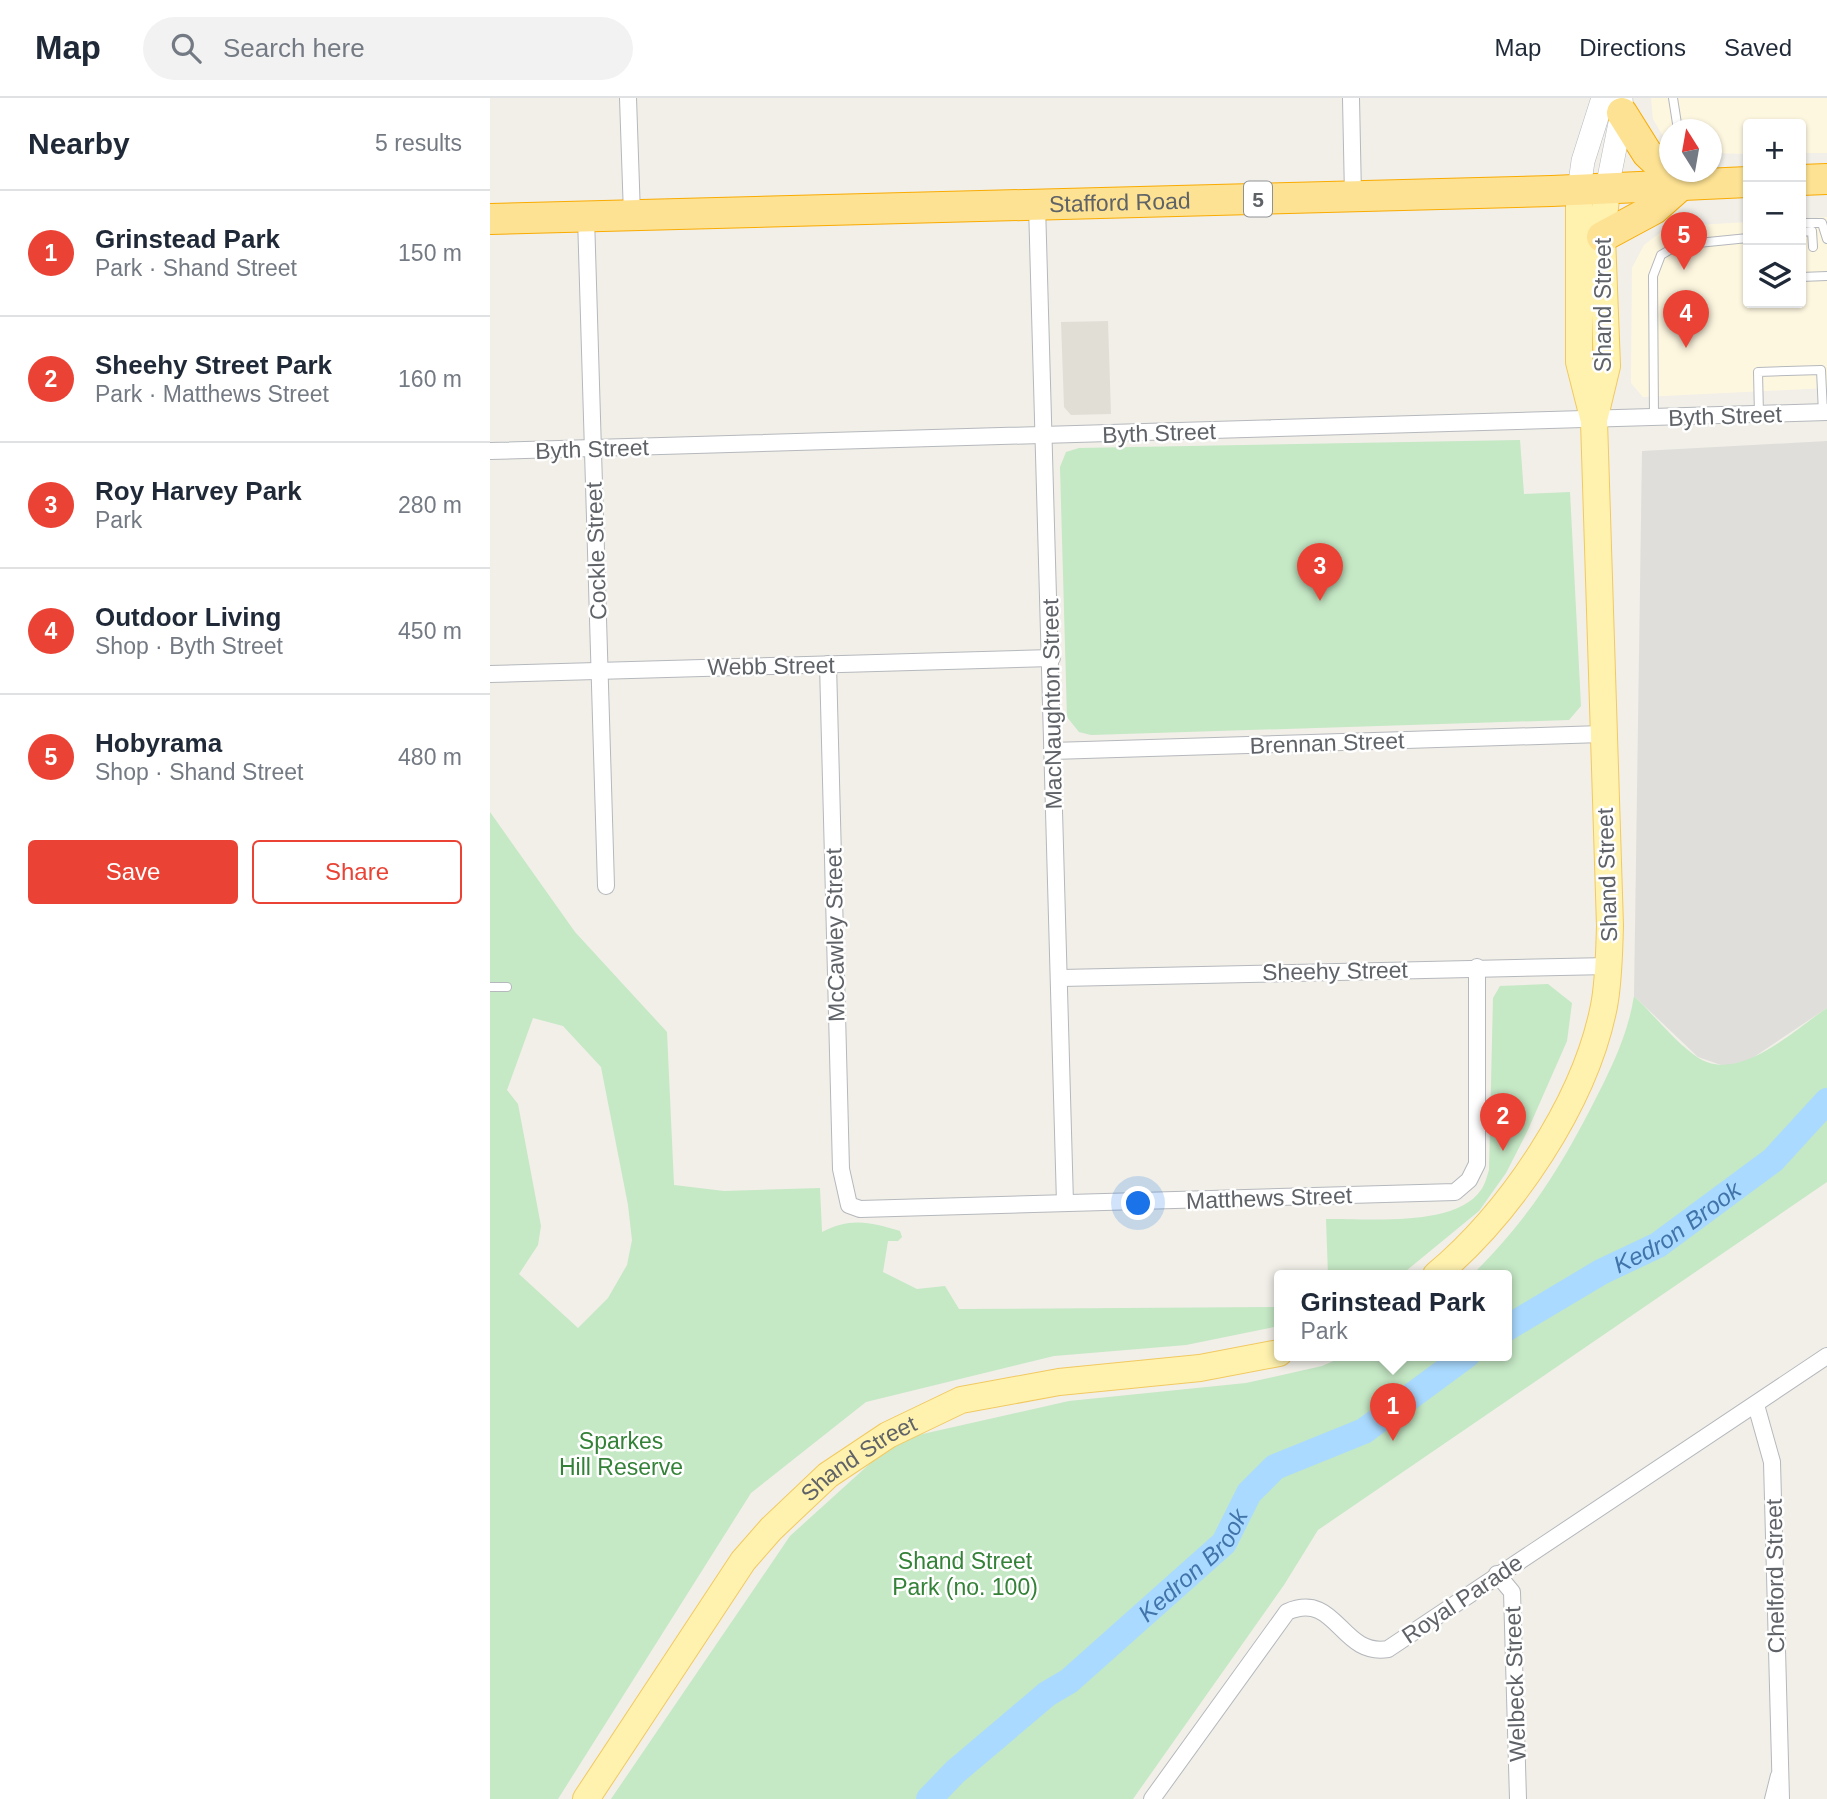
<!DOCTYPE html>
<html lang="en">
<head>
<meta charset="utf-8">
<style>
	body { margin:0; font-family:Arial,sans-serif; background:#f2f2f3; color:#1f2937 }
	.controls { position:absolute; right:21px; top:21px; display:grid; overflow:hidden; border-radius:7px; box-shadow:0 2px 5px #0004 }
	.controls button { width:63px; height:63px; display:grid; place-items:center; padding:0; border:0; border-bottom:2px solid #e0e1e3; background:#fff; color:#1f2937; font:35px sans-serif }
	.compass { position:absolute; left:1169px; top:21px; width:63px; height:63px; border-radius:50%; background:#fff; box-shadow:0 2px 5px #0004; rotate:349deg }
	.you { position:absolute; left:649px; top:1106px; width:24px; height:24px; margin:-18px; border:5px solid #fff; border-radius:50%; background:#1a73e8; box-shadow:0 0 0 10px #1a73e833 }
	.badge { display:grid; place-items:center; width:46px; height:46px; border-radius:50%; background:#ea4335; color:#fff; font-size:23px; font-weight:700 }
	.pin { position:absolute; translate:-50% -58px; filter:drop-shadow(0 2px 4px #0008) }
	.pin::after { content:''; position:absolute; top:37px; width:24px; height:21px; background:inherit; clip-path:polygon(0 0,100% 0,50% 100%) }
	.popup { position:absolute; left:784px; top:1172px; width:238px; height:91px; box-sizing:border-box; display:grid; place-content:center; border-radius:7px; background:#fff; filter:drop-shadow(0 2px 5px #0005); font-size:23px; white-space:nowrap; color:#747a83 }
	.popup b { font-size:26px; color:#1f2937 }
	.popup::after { content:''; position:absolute; left:50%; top:100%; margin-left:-14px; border:14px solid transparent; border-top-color:#fff }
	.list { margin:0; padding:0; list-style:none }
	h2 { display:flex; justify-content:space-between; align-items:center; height:91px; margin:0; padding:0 28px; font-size:30px }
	h2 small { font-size:23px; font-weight:400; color:#747a83 }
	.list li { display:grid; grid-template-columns:46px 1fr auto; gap:21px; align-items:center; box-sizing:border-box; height:126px; padding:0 28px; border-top:2px solid #e0e1e3 }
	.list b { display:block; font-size:26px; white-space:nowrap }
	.list p { margin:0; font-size:23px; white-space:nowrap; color:#747a83 }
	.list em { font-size:23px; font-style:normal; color:#747a83 }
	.actions { display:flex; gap:14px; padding:21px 28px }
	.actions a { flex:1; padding:16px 0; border:2px solid #ea4335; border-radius:7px; text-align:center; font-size:24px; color:#ea4335 }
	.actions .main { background:#ea4335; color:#fff }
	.icon { flex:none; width:38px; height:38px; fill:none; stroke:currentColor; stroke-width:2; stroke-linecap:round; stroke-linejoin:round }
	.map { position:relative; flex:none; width:1337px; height:1701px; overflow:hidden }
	header { display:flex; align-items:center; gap:42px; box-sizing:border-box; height:98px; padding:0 35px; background:#fff; border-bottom:2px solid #e0e1e3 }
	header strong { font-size:33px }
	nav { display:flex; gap:38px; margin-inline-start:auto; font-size:24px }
	.search { width:490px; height:63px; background:#f2f2f3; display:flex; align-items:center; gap:18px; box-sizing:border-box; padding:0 24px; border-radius:38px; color:#747a83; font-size:26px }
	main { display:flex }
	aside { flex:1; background:#fff }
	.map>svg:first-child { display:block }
	.commercial { fill:#fef7e0 }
	.industrial { fill:#e0deda }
	.education { fill:#e1ded6 }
	.green { fill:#c5e8c5; fill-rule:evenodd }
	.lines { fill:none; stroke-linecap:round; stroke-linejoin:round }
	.river { stroke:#aadaff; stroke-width:26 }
	.lane-casing { stroke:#b5b8bc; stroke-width:10 }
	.street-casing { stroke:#b5b8bc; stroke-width:18 }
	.secondary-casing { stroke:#b6babf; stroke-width:24 }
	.primary-casing { stroke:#f2c960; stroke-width:28 }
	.highway-casing { stroke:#f9ab00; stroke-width:32 }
	.lane { stroke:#fff; stroke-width:8 }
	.street { stroke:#fff; stroke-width:16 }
	.secondary { stroke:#fff; stroke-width:23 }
	.primary { stroke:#fff2af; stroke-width:26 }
	.highway { stroke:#fde293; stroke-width:30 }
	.labels { text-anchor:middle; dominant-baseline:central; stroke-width:5; stroke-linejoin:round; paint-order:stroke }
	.shield { fill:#fff; stroke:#8f9295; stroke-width:2 }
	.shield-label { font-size:21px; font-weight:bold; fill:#5f6368 }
	.street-label { font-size:23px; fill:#5f6368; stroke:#fff }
	.park-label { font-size:23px; fill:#348238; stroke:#fff }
	.water-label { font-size:24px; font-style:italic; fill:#4174aa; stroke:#fff }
</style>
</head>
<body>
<header>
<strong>Map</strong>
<div class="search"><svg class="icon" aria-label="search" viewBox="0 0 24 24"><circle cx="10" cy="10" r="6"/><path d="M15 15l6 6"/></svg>Search here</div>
<nav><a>Map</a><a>Directions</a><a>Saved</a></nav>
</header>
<main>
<aside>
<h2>Nearby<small>5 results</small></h2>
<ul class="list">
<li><span class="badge">1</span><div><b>Grinstead Park</b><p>Park · Shand Street</p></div><em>150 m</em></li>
<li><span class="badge">2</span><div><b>Sheehy Street Park</b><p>Park · Matthews Street</p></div><em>160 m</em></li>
<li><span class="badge">3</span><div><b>Roy Harvey Park</b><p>Park</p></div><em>280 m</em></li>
<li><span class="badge">4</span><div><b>Outdoor Living</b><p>Shop · Byth Street</p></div><em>450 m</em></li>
<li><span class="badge">5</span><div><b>Hobyrama</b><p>Shop · Shand Street</p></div><em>480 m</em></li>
</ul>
<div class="actions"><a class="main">Save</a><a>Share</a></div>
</aside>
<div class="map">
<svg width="1337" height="1701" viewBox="0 0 1337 1701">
	<rect width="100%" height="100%" fill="#f1efe8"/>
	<g class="commercial">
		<polygon points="1161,0 1337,0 1337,55 1311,55 1311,26 1258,26 1258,56 1222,55 1222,32 1180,32 1179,48 1163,21"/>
		<polygon points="1337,119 1337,290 1153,299 1141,285 1142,170 1154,147 1171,134 1207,127 1258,124 1258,205 1311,205 1311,121"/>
	</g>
	<polygon class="industrial" points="1337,343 1337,910 1258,963 1234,968 1208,959 1144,898 1152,353"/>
	<polygon class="education" points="618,223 621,316 581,317 574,309 571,224"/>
	<g class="green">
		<polygon points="1030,342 1034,396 1080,394 1091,608 1079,622 601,637 589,634 577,619 570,369 576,354 589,350"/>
		<path d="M0,714L85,834L177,934L184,1087L234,1093L330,1090L332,1134C360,1119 381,1124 410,1133L412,1139L408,1143H398L393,1174L427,1191L455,1188L469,1211L789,1209V1228L696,1247L564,1258L376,1304L261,1395L68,1701H0ZM43,920L73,928L111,969L138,1107L142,1142L137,1167L118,1200L88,1230L29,1176L48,1147L51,1128L28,1006L17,992Z"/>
		<path d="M1058,886L1082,905L1077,943L1037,1034L1016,1075L989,1113L911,1177H838L836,1121C877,1120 965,1130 991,1092C995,1087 997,1078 999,1072L1003,900L1010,888Z"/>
		<path d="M1144,898C1164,917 1184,943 1207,959C1248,987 1304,932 1337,910V1084L828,1432L794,1487L643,1701H121L300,1438L406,1342L579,1303L756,1285L832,1268L857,1257H1017V1177H982C1036,1124 1068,1074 1102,1008C1120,973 1138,937 1144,898Z"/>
	</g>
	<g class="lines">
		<g class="river">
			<path id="s1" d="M1017,1230L1111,1174L1168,1147L1283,1062L1337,1003"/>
			<path id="s2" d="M439,1701L465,1674L557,1596L579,1583L734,1445L759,1395L785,1369L874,1333L977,1257"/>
		</g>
		<g class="lane-casing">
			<g id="lane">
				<polyline points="1183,0 1188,32"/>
				<polyline points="1311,131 1313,125 1332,125 1337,141"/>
				<polyline points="1311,134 1322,133 1323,149"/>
				<polyline points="1311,179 1337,178"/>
				<polyline points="1269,317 1268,274 1331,272 1333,315"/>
				<polyline points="1164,321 1163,178 1171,157 1188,147 1258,140"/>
				<polyline points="0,889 17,889"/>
				<polyline points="1279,1701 1285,1677"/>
			</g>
		</g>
		<g class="street-casing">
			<g id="street">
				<polyline points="138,0 142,117"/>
				<polyline points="861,0 863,98"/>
				<polyline points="547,107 575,1105"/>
				<polyline points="96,119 116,788"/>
				<polyline points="0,353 1337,314"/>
				<polyline points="338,566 351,1071 359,1107 370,1111 965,1094 979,1082 987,1066 987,869"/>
				<polyline points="0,576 562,560"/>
				<polyline points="562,653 1112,636"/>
				<polyline points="571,880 1119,868"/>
				<polyline points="1266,1307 1282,1364 1291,1701"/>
				<polyline points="1007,1476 1022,1494 1028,1701"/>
				<path d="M662,1701L797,1514C847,1492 850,1559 898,1551L1337,1258"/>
			</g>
		</g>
		<g class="secondary-casing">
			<g id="secondary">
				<polyline points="1117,90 1132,15 1131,0"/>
				<polyline points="1089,92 1093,63 1113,0"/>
			</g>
		</g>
		<g class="primary-casing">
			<g id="primary">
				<polyline points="1105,318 1117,268 1112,139 1117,90"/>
				<path d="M946,1177C1021,1114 1095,1005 1114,908C1119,882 1119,855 1120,828L1104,323L1089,264V92"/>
				<path id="s3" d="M96,1701L253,1463L281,1431L338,1377L398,1337L471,1302L569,1284L710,1270L789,1255"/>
			</g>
		</g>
		<g class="highway-casing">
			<g id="highway">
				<polyline points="1132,15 1157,55 1191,87"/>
				<polyline points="1311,82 1337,81"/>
				<path id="s4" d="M0,121L1062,93L1258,84"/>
				<polyline points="1112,139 1164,111 1191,87"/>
			</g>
		</g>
		<use href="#lane" class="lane"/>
		<use href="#street" class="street"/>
		<use href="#secondary" class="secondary"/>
		<use href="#primary" class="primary"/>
		<use href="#highway" class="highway"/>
	</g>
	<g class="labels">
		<rect class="shield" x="754" y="83.5" width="28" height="35" rx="5"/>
		<g class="shield-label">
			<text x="768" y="101">5</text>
		</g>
		<g class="street-label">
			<text stroke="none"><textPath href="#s4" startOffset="630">Stafford Road</textPath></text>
			<text transform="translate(1113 207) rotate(-90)">Shand Street</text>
			<text transform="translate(1235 318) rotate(-2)">Byth Street</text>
			<text transform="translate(669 335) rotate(-2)">Byth Street</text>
			<text transform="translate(102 351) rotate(-2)">Byth Street</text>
			<text transform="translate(106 453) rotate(-92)">Cockle Street</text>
			<text transform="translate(281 568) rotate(-1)">Webb Street</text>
			<text transform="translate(562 606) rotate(-91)">MacNaughton Street</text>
			<text transform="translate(837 645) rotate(-2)">Brennan Street</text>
			<text transform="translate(1117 777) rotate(-92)">Shand Street</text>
			<text transform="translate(345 837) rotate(-91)">McCawley Street</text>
			<text transform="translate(845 873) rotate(-1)">Sheehy Street</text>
			<text transform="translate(779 1100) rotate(-2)">Matthews Street</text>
			<text stroke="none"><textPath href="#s3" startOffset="441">Shand Street</textPath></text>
			<text transform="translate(1285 1478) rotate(-91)">Chelford Street</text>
			<text transform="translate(972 1501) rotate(-34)">Royal Parade</text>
			<text transform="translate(1025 1586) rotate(-92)">Welbeck Street</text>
		</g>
		<g class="park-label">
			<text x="131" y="1343">Sparkes<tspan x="131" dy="26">Hill Reserve</tspan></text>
			<text x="475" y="1463">Shand Street<tspan x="475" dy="26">Park (no. 100)</tspan></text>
		</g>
		<g class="water-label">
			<text stroke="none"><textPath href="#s1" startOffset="198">Kedron Brook</textPath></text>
			<text stroke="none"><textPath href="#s2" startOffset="354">Kedron Brook</textPath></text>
		</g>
	</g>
</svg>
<div class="controls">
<button>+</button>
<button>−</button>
<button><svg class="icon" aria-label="layers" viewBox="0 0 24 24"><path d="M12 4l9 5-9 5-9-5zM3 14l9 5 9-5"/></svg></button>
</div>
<svg class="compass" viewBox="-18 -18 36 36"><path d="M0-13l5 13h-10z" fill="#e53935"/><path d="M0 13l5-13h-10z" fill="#747a83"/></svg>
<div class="you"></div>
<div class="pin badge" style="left:903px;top:1343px">1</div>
<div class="popup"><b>Grinstead Park</b>Park</div>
<div class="pin badge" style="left:1013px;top:1053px">2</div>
<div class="pin badge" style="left:830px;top:503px">3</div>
<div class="pin badge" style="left:1196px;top:250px">4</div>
<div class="pin badge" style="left:1194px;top:172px">5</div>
</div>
</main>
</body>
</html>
